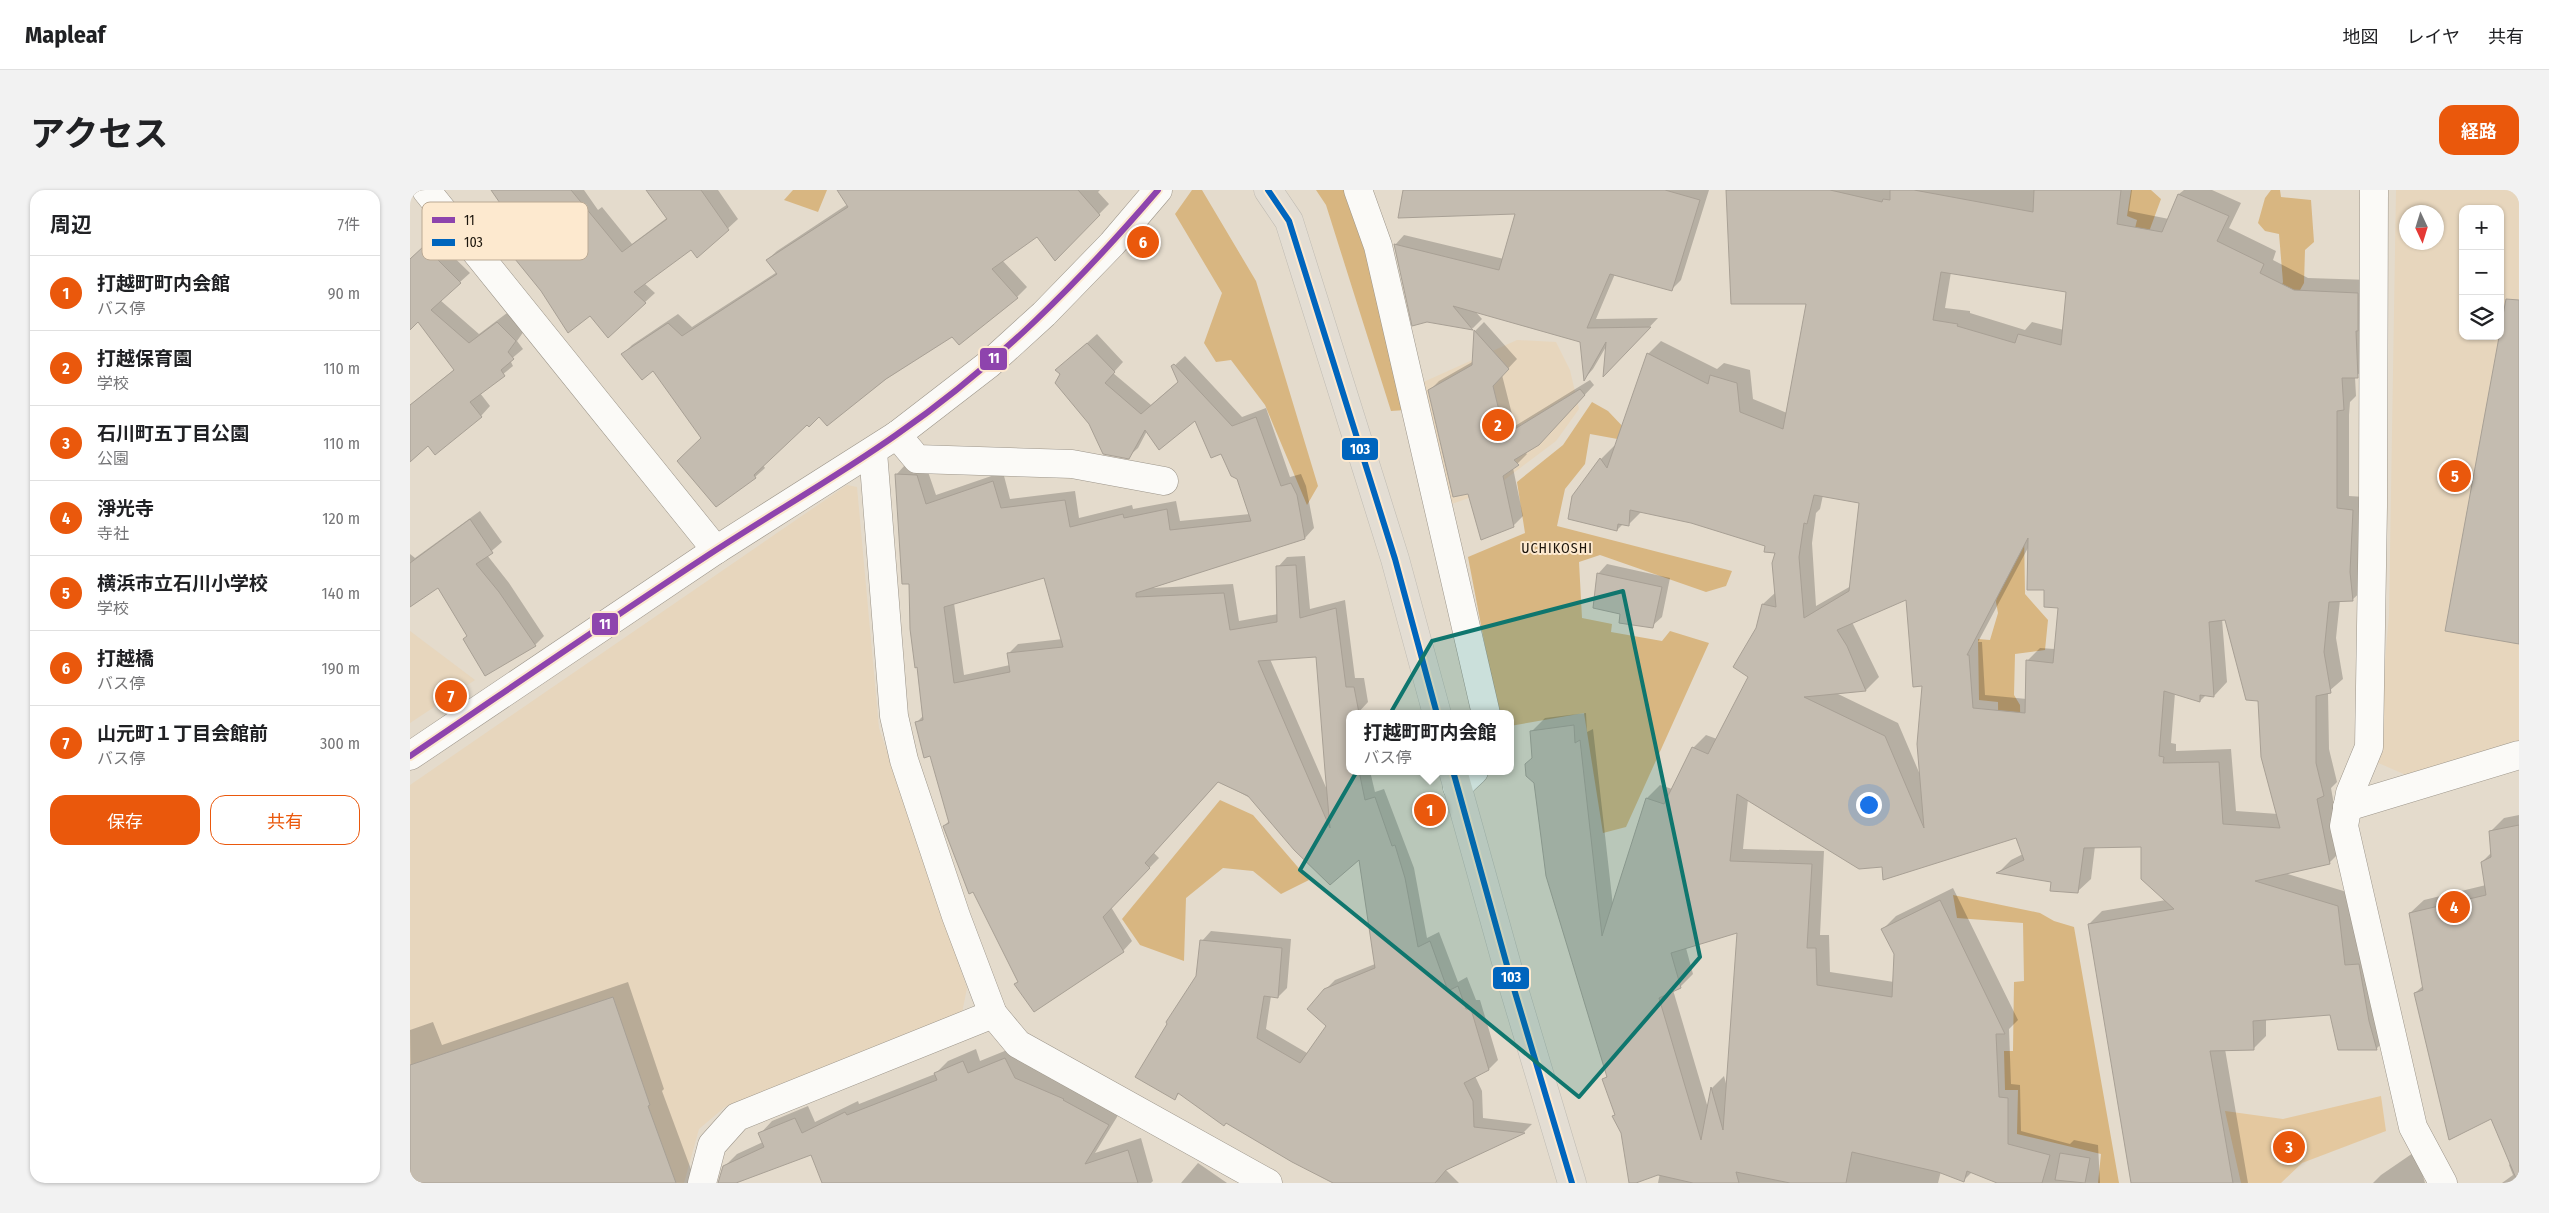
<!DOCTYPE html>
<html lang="ja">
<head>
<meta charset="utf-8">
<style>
	body { margin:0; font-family:"Fira Sans Condensed","Noto Sans JP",sans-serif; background:#f2f2f2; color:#202124 }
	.controls { position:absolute; right:15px; top:15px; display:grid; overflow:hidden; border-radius:10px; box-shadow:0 1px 4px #0004 }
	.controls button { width:45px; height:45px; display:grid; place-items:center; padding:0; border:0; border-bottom:1px solid #e0e0e0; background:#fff; color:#202124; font:25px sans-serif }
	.compass { position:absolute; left:1989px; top:15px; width:45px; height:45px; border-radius:50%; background:#fff; box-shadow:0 1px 4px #0004; rotate:176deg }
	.you { position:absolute; left:1458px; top:614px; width:18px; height:18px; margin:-12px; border:4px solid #fff; border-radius:50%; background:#1a73e8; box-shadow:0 0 0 8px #1a73e833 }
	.badge { display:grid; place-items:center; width:32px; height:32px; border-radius:50%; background:#ea580c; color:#fff; font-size:16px; font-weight:700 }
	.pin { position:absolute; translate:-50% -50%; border:2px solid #fff; box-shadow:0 1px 5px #0006 }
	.popup { position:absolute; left:936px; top:520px; width:168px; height:65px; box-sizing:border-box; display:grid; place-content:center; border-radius:10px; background:#fff; filter:drop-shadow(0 1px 4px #0005); font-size:16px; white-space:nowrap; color:#757577 }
	.popup b { font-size:19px; color:#202124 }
	.popup::after { content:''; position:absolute; left:50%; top:100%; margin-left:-10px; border:10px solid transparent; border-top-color:#fff }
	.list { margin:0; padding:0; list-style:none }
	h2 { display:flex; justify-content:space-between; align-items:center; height:65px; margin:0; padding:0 20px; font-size:21px }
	h2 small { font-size:16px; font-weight:400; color:#757577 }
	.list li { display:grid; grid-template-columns:32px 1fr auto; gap:15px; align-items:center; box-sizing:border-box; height:75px; padding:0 20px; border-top:1px solid #e0e0e0 }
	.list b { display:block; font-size:19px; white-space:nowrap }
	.list p { margin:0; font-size:16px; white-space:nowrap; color:#757577 }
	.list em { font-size:16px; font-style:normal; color:#757577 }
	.actions { display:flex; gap:10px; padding:15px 20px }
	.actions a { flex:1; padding:11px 0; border:1px solid #ea580c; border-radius:15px; text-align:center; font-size:18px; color:#ea580c }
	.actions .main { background:#ea580c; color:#fff }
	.icon { flex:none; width:28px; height:28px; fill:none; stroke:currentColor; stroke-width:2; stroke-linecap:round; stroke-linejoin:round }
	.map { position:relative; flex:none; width:2109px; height:993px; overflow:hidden; border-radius:15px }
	header { display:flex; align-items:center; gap:30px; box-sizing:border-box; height:70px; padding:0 25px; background:#fff; border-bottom:1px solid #e0e0e0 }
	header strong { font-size:24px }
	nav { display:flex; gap:28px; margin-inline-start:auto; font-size:18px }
	.intro { display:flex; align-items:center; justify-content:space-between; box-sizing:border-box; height:120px; padding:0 30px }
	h1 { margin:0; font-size:35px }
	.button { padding:12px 22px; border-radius:15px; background:#ea580c; color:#fff; font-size:18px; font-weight:700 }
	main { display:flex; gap:30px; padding:0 30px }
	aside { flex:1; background:#fff; border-radius:15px; box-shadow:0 1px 4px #0004 }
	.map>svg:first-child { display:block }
	.built { fill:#e7d6bd; fill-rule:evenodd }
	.green { fill:#e4c89f }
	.forest { fill:#d8b681 }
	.shadow { fill:#0003; fill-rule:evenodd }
	.building { fill:#c4bcb0; stroke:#a8a095; fill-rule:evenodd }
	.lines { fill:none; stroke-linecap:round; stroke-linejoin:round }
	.minor-casing { stroke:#9c958a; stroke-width:29 }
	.major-casing { stroke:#bfbbb3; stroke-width:29 }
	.minor { stroke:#fbfaf7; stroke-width:28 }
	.major { stroke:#e3ddd3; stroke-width:28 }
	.bus-1-casing { stroke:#fde9cf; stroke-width:10 }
	.bus-2-casing { stroke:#fde9cf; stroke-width:10 }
	.bus-1 { stroke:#8e44ad; stroke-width:6 }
	.bus-2 { stroke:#0065bd; stroke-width:6 }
	.marked { fill:#0f766e; fill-opacity:0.2; stroke:#0f766e; stroke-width:4; stroke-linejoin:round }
	.labels { text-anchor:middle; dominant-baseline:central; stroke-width:4; stroke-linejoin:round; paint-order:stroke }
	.neighbourhood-label { font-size:14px; letter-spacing:1px; fill:#1c150c; stroke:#fde9cf }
	.key { fill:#fde9cf; stroke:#baa994; stroke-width:1 }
	.key-label { font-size:14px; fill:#1c150c }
	.line-badge { stroke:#fde9cf; stroke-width:2 }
	.badge-label { font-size:14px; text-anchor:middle; font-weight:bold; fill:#fff }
</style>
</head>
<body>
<header>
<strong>Mapleaf</strong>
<nav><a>地図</a><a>レイヤ</a><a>共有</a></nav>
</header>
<div class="intro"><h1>アクセス</h1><a class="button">経路</a></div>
<main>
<aside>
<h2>周辺<small>7件</small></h2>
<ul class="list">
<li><span class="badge">1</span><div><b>打越町町内会館</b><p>バス停</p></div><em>90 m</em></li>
<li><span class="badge">2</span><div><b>打越保育園</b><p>学校</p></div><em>110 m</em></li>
<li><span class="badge">3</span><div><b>石川町五丁目公園</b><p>公園</p></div><em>110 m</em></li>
<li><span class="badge">4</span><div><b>淨光寺</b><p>寺社</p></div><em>120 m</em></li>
<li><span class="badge">5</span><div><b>横浜市立石川小学校</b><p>学校</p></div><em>140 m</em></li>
<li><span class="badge">6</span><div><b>打越橋</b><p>バス停</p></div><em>190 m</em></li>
<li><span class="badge">7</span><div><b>山元町１丁目会館前</b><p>バス停</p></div><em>300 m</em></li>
</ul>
<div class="actions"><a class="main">保存</a><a>共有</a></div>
</aside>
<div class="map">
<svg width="2109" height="993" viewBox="0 0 2109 993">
	<rect width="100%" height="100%" fill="#e4dbcc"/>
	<g class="built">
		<path d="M1986,0H2109V551L1996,585L1966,572L1979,425ZM2053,19H2090V146H2053ZM1996,22H2026V52H1996Z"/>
		<polygon points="1107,150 1146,152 1160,180 1169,219 1146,251 1081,300 1039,315 1009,194"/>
		<polygon points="437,295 447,297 469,538 557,798 552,823 315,917 289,939 274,993 0,993 0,595"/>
		<polygon points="0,441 65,490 0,533"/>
	</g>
	<polygon class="green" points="1971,906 1976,941 1892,973 1871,993 1831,993 1815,921 1873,929"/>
	<g class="forest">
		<polygon points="383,0 417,0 408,22 374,10"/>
		<polygon points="782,0 792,0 846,91 908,296 897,315 855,215 821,170 806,172 794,153 812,103 765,24"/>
		<polygon points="906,0 936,0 949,24 995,220 981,221 916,15"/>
		<polygon points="1721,0 1741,0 1751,9 1725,80 1715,79 1727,30 1717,26"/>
		<polygon points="1861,0 1870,0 1871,7 1901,10 1904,52 1895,60 1894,93 1872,132 1860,129 1873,92 1869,44 1855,41 1848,33 1855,8"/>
		<polygon points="1182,212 1198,221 1217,241 1213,250 1180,244 1175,274 1155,299 1147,336 1322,381 1316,396 1296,402 1190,365 1169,372 1172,428 1202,434 1201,442 1252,451 1260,441 1299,453 1216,637 1193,643 1174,523 1100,536 1100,524 1088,524 1058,367 1115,343 1107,292 1153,255"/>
		<polygon points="1614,340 1615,404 1638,430 1635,460 1605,464 1604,505 1610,515 1612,636 1589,634 1588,512 1569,510 1568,449 1580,450 1588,423 1586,412 1590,384"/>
		<polygon points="810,610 843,625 899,690 871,704 843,681 813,678 776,708 774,771 730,755 712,729"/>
		<polygon points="1543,705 1630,723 1644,731 1664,737 1709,993 1688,993 1691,964 1607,944 1608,900 1595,900 1594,861 1603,861 1604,792 1614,791 1613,733 1547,728"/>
	</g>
	<g class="shadow">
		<polygon points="82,0 174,0 188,20 192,17 222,54 258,27 238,0 308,0 328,29 287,67 281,58 234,93 245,103 198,146 180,124 132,100 106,69 120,56"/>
		<polygon points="428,0 690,0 688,2 699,14 645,69 627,45 592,70 617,97 607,107 549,153 542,145 476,189 417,234 409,226 397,233 353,275 355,278 345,287 307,315 293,248 243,179 213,164 222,155 268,124 282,137 367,82 357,70 367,61 438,14"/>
		<polygon points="994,0 1299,0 1271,90 1261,100 1205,84 1186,129 1248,128 1195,184 1197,155 1183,179 1175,188 1171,151 1065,121 1072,129 1063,138 1017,131 985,55 994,45 1094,69 1107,23"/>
		<path d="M1317,0H1722L1719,21L1759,29L1769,4L1774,0H1802L1831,13L1819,38L1866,61L1863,70L1898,88L1961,90L1960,174L1945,187L1946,206L1940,212L1939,225V306L1955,307L1956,397L1942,410H1930L1926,448L1933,489L1918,502L1919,559L1927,592L1921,598L1932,660L1919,673L1874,683L1940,703L1948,762H1962L1979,846L1966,859L1921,824L1856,829V846L1843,859H1815L1838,993H1723L1679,734L1692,721L1756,710L1732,655L1685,656L1681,689L1667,702L1642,691L1589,682L1601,670L1613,664L1606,647L1473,676L1338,609L1333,659L1414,661L1410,745H1419L1420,782L1484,792L1486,763L1473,739L1486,726L1543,698L1608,830L1599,839L1601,894L1610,895L1611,941L1660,954L1664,950L1688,955L1690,993H1590L1562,982L1554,990L1531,981L1528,993H1248L1250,983L1220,993L1212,943L1204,926L1206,924L1194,889L1198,885L1123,568L1121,542L1135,528L1176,523L1177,542L1183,539L1203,716L1237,608L1250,595L1262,599L1283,558L1296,545L1307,549L1340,486L1353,414L1366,402V362L1356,355L1282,332L1232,321L1218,335L1213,334L1207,340L1164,306L1191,269L1204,256L1205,258L1238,164L1251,151L1307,179L1314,173L1340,180L1343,209L1377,223L1398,113ZM1541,82L1658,101L1654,140L1622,132L1615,140L1560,123V121L1535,118ZM1413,305L1451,312L1441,396L1406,416L1402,353L1406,323L1410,319ZM1619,356L1636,399L1650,417L1645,459L1630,458L1617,471V509L1575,505L1572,452H1568ZM1497,408L1513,495L1511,587L1488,533L1426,503L1456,500L1469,487L1442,432ZM1816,428L1849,510L1868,624L1826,621L1821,559L1766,561V554L1761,553L1765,503L1790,511L1796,505L1804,506L1817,492L1812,429ZM1328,742L1317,897L1314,886L1302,898L1298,918L1263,800L1270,797L1283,784L1276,758Z"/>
		<polygon points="24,48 60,83 30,110 69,144 97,123 114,141 107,151 113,159 100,170 103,176 70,203 80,216 71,226 18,254 0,271 0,215 45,179 8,130 0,137 0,69"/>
		<polygon points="1074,132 1107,169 1092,185 1105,236 1180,190 1184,195 1138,244 1115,262 1117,264 1103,278 1113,326 1103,336 1059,302 1019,201 1029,191 1064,171 1065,141"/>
		<path d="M687,144L713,172L703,183L741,215L769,191L763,177L775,166L832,227L856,218L880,287L891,284L896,296L904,338L895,348L742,398L823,394L829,431L868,424V377L877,367L895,366L900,419L935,410L945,488H954L958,512L947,524H940V581H960L965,602L974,599L1004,678L1017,748L1029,742L1048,792L1057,787L1066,810H1070L1088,870L1079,879L1065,886L1072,901L1073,928L1122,934L1114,942L1035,979L1049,993H926L770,903L764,908L787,786L792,751L801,741L881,749L877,798L868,807L861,806L856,839L897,863L918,836L915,800L925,790L965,774L950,668L809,591L744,663L749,668L701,717L722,751L713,761L609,791L534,636L540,630L520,564L506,533L514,525L501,393L486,285L495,275L516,276L526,305L593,282L600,309L665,301L669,328L722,315L723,319L766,311L770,331L840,324L828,288L812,262L785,229L737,241L728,258L718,267L680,233L652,184L647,180ZM635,387L653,449L608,454L598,464L600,475L554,485L544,413ZM907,466L918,602L860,469Z"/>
		<polygon points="70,321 92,352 77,365 99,393 134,446 125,455 58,445 29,397 0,413 0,364 5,368"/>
		<polygon points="1197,374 1260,388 1252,427 1242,436 1211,422 1188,384"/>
		<polygon points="2109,625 2109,993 2092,993 2103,985 2099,975 2101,973 2082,928 2005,803 2014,795 2000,723 2014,710 2076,695 2072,672 2082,662 2080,642 2094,628"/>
		<polygon points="218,792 254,899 252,901 282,982 280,993 2,993 0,840 23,832 32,855"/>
		<polygon points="607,856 617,875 666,896 710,922 685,963 731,948 743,991 741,993 414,993 401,964 323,993 314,977 327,964 353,952 350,944 362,931 398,916 405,932 448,911 449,914 525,884 538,871 566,859 570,871"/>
		<polygon points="2006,961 2015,993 1963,993 1971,985"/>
		<polygon points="788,973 817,993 771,993"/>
	</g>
	<g class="building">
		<polygon points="81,0 161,0 212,62 257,29 236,0 291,0 319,40 287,68 281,60 224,102 236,113 198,148 180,126 158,143 131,101 105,69 120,57"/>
		<polygon points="427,0 668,0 690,25 645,71 627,47 582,79 608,108 549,155 542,147 476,189 417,236 409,227 399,237 397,235 344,285 346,288 306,317 267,271 291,248 243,181 232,190 211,164 258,133 272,146 367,84 356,70 438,17"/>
		<polygon points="993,0 1255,0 1290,10 1262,101 1200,84 1177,138 1241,137 1193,187 1196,152 1174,191 1170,152 1043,116 1063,140 1017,132 1002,136 984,54 1089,80 1105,24 988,28"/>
		<path d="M1316,0H1420L1472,12L1473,9L1480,10V0H1504L1623,22L1624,0H1711L1707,34L1752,42L1768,4L1819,26L1807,51L1854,74L1850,83L1884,100L1948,103V141H1946L1948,188H1932L1934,220L1927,221V318L1943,320L1940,382L1943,411L1919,412L1914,462L1921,503L1906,506V573L1914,606L1907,609L1920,674L1845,691L1928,716L1935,775L1949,774L1959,831L1967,860H1928L1920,825L1843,831L1844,860L1800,861L1823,993H1721L1678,734L1764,719L1731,689V657L1674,658L1668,703L1640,701L1641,692L1586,683L1614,670L1606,648L1473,690L1472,677L1449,679L1327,604L1320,671L1402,674L1397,758H1406L1407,795L1482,807L1484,764L1471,739L1530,710L1595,844H1586L1589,907L1598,908V954L1640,965L1632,993H1587L1557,981L1554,992L1528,982L1442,962L1436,993H1380L1326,982L1329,993H1283L1248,985L1226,993H1219L1211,943L1202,926L1205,925L1192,889L1197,887L1136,686L1124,593L1116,586L1115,574L1122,568L1120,541L1164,535L1165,553L1170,550L1192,746L1236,608L1254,614L1282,557L1298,564L1338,487L1323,477L1346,438L1352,414L1366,417L1362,373L1365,363L1354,362L1355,356L1281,333L1220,320L1219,336L1208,334L1207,341L1158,329L1162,306L1190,268L1197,278L1237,163L1298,194L1300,185L1327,193L1330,222L1373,239L1396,114H1321ZM1531,82L1656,102L1651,155L1608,144L1605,153L1547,136L1548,134L1523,130ZM1404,305L1449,313L1439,401L1394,428L1389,367L1394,333L1397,334ZM1618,348L1617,400H1634V417L1648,418L1643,473L1616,470L1615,523L1563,518L1559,465H1557ZM1496,410L1503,497L1512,496L1507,554L1514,638L1475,546L1394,507L1456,501L1437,456L1427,440ZM1815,430L1836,510L1848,511L1851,567L1870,638L1813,634L1809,572L1753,573L1754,567L1749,566L1754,501L1790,512V505L1804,507L1799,432ZM1327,743L1313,940L1301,897L1291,950L1249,808L1271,798L1261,763Z"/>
		<polygon points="14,56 51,93 21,120 59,153 87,132 106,151 98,162 104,169 91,180 95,186 60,212 72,227 25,265 18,256 0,272 0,215 44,180 8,132 0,140 0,69"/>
		<polygon points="2096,109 2109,110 2109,454 2035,441"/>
		<polygon points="1064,140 1099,179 1083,196 1095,245 1170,199 1175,205 1129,255 1104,270 1109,275 1093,286 1104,337 1071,350 1058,304 1043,307 1018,200 1062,175"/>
		<path d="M677,153L705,182L695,193L731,224L768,192L761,176L764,174L822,236L846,227L871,296L881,293L887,305L895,349L726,403V407L814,403L820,440L867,432L866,376L886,375L890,428L926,418L936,497H944L949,523L940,524V581H949L955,610L965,607L982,656L985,655L995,688L1008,757L1020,751L1038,801L1048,796L1056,819H1061L1079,880L1054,893L1063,911L1064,937L1115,943L1036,980L1025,993H923L882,972L816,933L814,936L768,903L765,910L725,887L757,834L756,832L786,786L790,750L872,758L868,808L854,806L847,848L890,873L916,836L897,819L914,799L965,778L949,670L920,695L884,660L838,606L808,592L735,673L740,678L693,727L714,762L624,822L604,794L608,792L563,702L559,704L533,636L539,633L520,566L514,568L505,532L513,530L507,477L505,478L500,439L499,394H492L485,284L507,285L516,314L583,291L591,318L655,310L660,337L713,324L714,328L757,319L760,340L841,331L827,289L821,286L811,264L801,268L785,231L749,260L735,240L719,269L693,264L679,234L645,193L650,184L645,180ZM634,388L653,457L597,463L600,482L544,493L534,417ZM906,467L915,581L920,638L848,471Z"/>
		<polygon points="60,329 83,363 66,374 89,402 126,456 75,486 53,449 57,446 28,398 0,417 0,373"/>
		<polygon points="1187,383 1252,397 1243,438 1209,433 1210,424 1183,418"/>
		<polygon points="2109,635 2109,993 2108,993 2081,929 2039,950 2004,803 2013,800 1999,723 2076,705 2071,672 2081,667 2079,641"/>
		<polygon points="203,807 240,915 238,916 266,993 0,993 0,875"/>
		<polygon points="595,868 605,888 654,909 653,910 699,935 675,974 718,960 728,993 412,993 401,965 326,993 308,993 313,976 354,957 348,943 385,928 392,943 435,922 437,925 527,890 524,883 553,871 558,883"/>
		<polygon points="1650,963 1680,968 1675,993 1645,990"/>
	</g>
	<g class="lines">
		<g class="minor-casing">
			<g id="minor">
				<polyline points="16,0 306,360"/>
				<polyline points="948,0 968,56 1076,524"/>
				<polyline points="1964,0 1963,316 1959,557 1940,603 1934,636 2003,937 2033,993"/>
				<polyline points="487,245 507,269 662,274 754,291"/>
				<polyline points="463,262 484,526 494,570 546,726 583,824 608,854 858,993"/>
				<polyline points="0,566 306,360 487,245 579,174 634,124 702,54 748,0"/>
				<polyline points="1047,597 1064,581"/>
				<polyline points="1937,617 2109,565"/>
				<polyline points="292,993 302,955 327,927 583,824"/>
			</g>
		</g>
		<g class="major-casing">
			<g id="major">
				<polyline points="858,0 879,31 985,369 1027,524"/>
				<polyline points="1043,581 1098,779 1162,993"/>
			</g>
		</g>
		<use href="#minor" class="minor"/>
		<use href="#major" class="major"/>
		<g class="bus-1-casing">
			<path id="bus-1" d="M0,566C102,497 203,427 306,360C366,321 428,286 486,245C585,177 670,91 748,0"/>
		</g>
		<g class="bus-2-casing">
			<g id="bus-2">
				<polyline points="858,0 879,31 985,369 1027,524"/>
				<polyline points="1043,581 1098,779 1162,993"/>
			</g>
		</g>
		<use href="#bus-1" class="bus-1"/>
		<use href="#bus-2" class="bus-2"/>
	</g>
	<path class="marked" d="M1213,401L1290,767L1169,907L890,680L1022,451Z"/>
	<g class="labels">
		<g class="neighbourhood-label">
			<text x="1147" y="358">UCHIKOSHI</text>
		</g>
	</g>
	<rect x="12" y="12" width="166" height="58" rx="8" class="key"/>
	<rect x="22" y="27" width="23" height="6" fill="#8e44ad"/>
	<rect x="22" y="49" width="23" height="7" fill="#0065bd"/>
	<g class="key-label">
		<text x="54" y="35">11</text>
		<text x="54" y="57">103</text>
	</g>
	<g class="line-badge">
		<rect x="569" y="157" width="29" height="24" rx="5" fill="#8e44ad"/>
		<rect x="931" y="247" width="38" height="24" rx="5" fill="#0065bd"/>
		<rect x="181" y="422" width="28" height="24" rx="5" fill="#8e44ad"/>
		<rect x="1082" y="776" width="38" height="24" rx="5" fill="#0065bd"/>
	</g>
	<g class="badge-label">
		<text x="584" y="173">11</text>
		<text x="950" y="264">103</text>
		<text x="195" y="439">11</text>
		<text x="1101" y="792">103</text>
	</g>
</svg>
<div class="controls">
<button>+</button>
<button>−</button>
<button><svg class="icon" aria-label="layers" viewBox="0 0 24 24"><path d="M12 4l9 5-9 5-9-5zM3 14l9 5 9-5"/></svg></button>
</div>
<svg class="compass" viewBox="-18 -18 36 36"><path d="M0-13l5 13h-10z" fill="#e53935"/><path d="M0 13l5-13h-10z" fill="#757577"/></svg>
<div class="you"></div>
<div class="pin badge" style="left:1020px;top:620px">1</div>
<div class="popup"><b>打越町町内会館</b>バス停</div>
<div class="pin badge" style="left:1088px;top:235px">2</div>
<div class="pin badge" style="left:1879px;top:957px">3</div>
<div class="pin badge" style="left:2044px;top:717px">4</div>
<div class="pin badge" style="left:2045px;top:286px">5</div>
<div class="pin badge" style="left:733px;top:52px">6</div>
<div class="pin badge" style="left:41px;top:506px">7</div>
</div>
</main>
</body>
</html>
